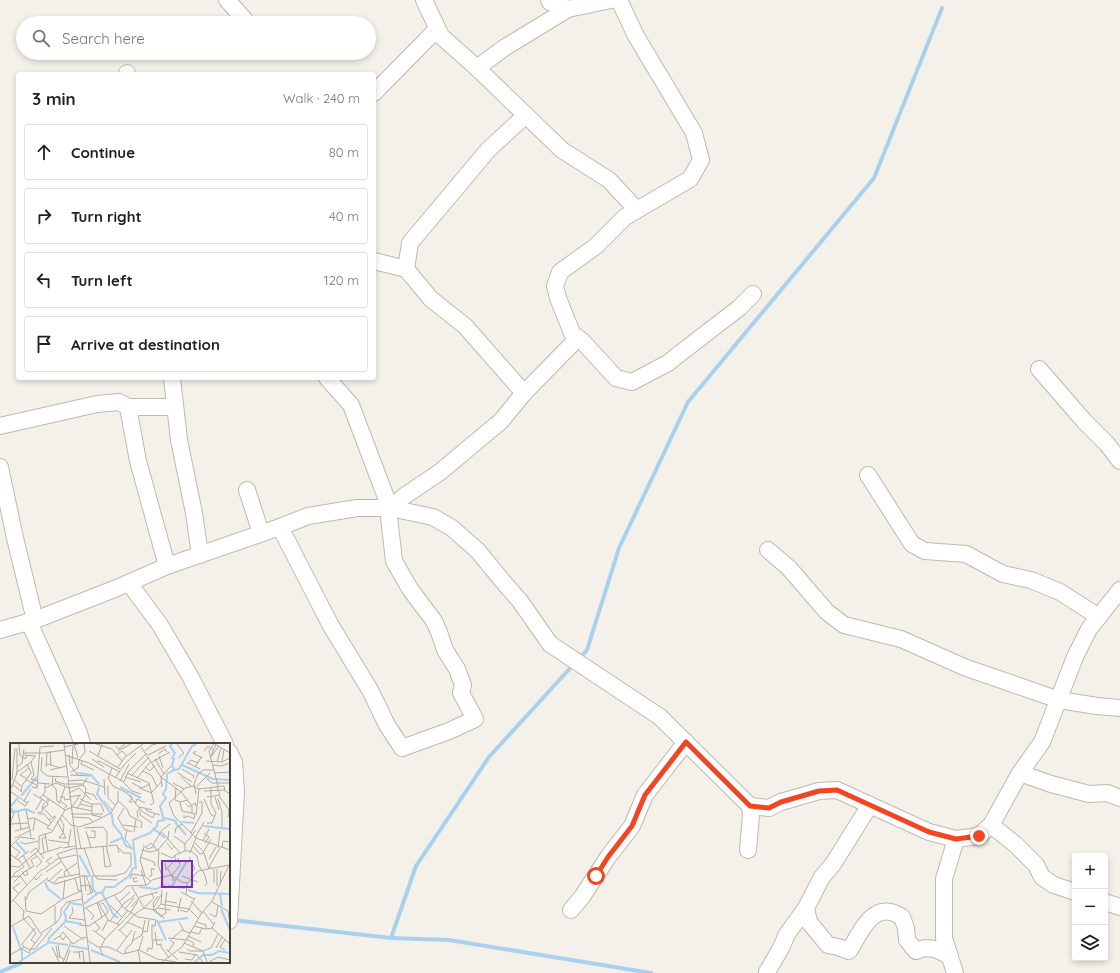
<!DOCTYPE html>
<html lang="en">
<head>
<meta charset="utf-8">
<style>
	body { margin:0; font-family:Quicksand,sans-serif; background:#f6f6f6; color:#202124 }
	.controls { position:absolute; right:12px; bottom:12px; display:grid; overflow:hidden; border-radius:4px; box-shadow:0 2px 6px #0003 }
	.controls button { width:36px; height:36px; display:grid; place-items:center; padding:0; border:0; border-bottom:1px solid #e0e0e0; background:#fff; color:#202124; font:20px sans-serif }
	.stop { position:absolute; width:12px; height:12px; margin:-9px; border:3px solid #f24623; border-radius:50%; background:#fff }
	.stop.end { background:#f24623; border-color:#fff; box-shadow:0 1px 4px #0008 }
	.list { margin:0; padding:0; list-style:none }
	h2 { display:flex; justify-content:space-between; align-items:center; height:52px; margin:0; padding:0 16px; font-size:17px }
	h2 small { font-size:13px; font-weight:400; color:#757577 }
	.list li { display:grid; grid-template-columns:26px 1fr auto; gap:12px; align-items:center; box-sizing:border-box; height:56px; margin:0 8px 8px; padding:0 8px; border:1px solid #e0e0e0; border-radius:4px }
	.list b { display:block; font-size:15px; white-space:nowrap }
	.list em { font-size:13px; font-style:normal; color:#757577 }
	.icon { flex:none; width:22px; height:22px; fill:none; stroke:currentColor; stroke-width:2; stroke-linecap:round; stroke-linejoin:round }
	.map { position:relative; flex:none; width:1120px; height:973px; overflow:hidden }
	.search { position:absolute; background:#fff; box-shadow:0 2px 6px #0003; left:16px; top:16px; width:360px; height:44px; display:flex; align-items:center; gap:10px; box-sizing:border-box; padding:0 14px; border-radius:22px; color:#757577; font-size:15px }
	.panel { position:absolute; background:#fff; box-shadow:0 2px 6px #0003; left:16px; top:72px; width:360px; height:308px; border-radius:4px }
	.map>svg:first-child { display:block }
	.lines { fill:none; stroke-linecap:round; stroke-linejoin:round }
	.stream { stroke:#a9d1ee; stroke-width:4 }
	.minor-casing { stroke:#c0b9ad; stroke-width:18 }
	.minor { stroke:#fff; stroke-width:16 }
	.route { stroke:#f24623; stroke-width:5 }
	.inset-river { fill:none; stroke:#a9d1ee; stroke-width:2 }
	.inset-road { fill:none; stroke:#afaba3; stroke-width:1 }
	.view { fill:#7b2cbf; fill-opacity:0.15; stroke:#7b2cbf; stroke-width:2 }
	.inset-edge { fill:none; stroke:#484238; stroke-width:2 }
</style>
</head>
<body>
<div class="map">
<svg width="1120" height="973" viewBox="0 0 1120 973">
	<rect width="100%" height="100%" fill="#f4f1ea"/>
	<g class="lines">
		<g class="stream">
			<polyline points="579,659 587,650 619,548 688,402 874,178 942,8"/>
			<polyline points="233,920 391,938 449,940 651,973"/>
			<polyline points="391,938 416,866 489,757 574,664"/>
			<polyline points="0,972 24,962"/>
		</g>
		<g class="minor-casing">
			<g id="minor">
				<polyline points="227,0 245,20"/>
				<polyline points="424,0 441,36 477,68 562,150 609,180 637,210"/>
				<polyline points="549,0 550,2 568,9 611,0"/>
				<polyline points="619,0 636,36 694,133 701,160 690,179 625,217 596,246 560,272 555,286 558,298 572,333 583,342 616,378 632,382 668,363 678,355 739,308 753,294"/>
				<polyline points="477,68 504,48 568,9"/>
				<polyline points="127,74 127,73"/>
				<polyline points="374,93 437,29"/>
				<polyline points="374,261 406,269 431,299 465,326 524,393"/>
				<polyline points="406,269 410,243 488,150 526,115"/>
				<polyline points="1039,369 1084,421 1107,444 1120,461"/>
				<polyline points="172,378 179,440 194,513 200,555"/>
				<polyline points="128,407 175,407"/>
				<polyline points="0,426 97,404 119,402 128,407 138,461 167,566"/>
				<polyline points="0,467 15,538 35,620"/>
				<polyline points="868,475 912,544 925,551 966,554 1003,574 1031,580 1060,592 1099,617"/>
				<polyline points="247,490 261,533"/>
				<polyline points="390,508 403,497 440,472 501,421 524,393 578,338"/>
				<polyline points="280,527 331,626 370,690 387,725 402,748 449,731 475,719 461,693 463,685 457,669 445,650 439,632 434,621 410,589 394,561 389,517 390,508 351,405 327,378"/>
				<polyline points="768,550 789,568 827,612 844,625 901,639 964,667 1059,700 1097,706 1120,708"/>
				<polyline points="129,583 160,625 190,676 225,744"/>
				<polyline points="29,622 79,733 82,744"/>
				<polyline points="0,630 35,620 117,588 167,566 280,527 308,516 357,508 390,508 433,517 452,528 478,551 505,584 520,601 550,644 660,717 750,806 769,808 781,802 819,791 837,790 929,832 956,839 979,836 991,825 1020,773 1042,742 1075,657 1089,629 1120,590"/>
				<polyline points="229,752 234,762 236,791 229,921"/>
				<polyline points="1020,773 1051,784 1089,794 1107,793 1120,798"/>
				<polyline points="991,825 1016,845 1036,865 1042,877 1054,885 1075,892"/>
				<polyline points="748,850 751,815 750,806"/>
				<polyline points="1105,902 1120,907"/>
				<path d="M806,908L809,922L828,945L838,947L849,951C858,937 870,907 890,912C894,912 898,915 902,917L906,928L907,940L916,951L925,948L935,949L950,956"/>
				<polyline points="571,910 582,897 608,857 632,826 645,795 686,742"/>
				<polyline points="767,972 781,948 787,934 806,908 822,877 833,864 870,805"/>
				<polyline points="955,973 944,938 944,879 956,839"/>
			</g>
		</g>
		<use href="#minor" class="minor"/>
	</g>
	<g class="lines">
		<polyline class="route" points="596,876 608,857 632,826 645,795 686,742 750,806 769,808 781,802 819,791 837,790 929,832 956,839 979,836"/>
	</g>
	<g transform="translate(10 743)">
		<rect width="220" height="220" fill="#f4f1ea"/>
		<path class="inset-river" d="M172,22L203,36L220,37M164,27L169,26L182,3L186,1M67,30L81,32L89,41M89,44L87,51L102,72L103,81L111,91L116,103L123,106M110,44L131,55M11,53L27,34M0,64L8,55M0,65L5,69L16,66L25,70M155,75L167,78M165,79L176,92M172,79L184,80M193,83L220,86M143,85L155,95M6,99L16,110M100,100L112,95M69,112L80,132M82,134L83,146L87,151M35,139L38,146L51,156M158,143L175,145M162,143L177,118M129,144L146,146L155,142M178,147L188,150L220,151M92,150L103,171L108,175M210,151L212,163M74,161L88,150L93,149L95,144H104L119,133L123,125H126L123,97L140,90L147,83L148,78L154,77L150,63L156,55L153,51L156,46L157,31L164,27L162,22L164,16L162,15L165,10L160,3L162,1M211,166L220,187M147,177L156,197M55,178L72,181M149,179L178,175M3,184L12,209V217M38,199L58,202M61,203L78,206M81,207L110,219M9,219L38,200L39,195L55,179L56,174L54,169L60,160L72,162M185,219L193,212H202L209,208L220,210"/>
		<path class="inset-road" d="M9,1L10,12L15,16L17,13M54,1L80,219M64,1L68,15M86,1L102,6L112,18M167,1L174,10L168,15M204,1L199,8L208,43M205,1L220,10M105,3L109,6L115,1M54,4L68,1M131,4L151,34L171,49M40,8L41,22M79,8L110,26M108,8L121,1M135,8L143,1L146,2M186,8L183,10L192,15M194,8L198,3L204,8M14,10H35L54,7M148,11L155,6L157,9M14,12L26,13M55,12L79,20L114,39L118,29L137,10M59,12L60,22L68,33M107,12L112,8L117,13M138,12L156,3M88,13L92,1M149,13L153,25M201,13L206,1M32,14L31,28L37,33L57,34M200,15L209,3M82,16L94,24M145,16L154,31M69,17L75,9L74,1M72,18L71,21L84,27M196,18L212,19L220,15M21,19L24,32L21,36L28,38M87,19L89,18L110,29M142,19L160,9M207,19L211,5M212,19L214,6M178,20L190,26M37,21L51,25M62,21L63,3M177,21L181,17L188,20M203,22L211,23L220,20M7,24L12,20L14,6M36,24L37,10M108,24L115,14L133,1M135,24L140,28L145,22M185,24L192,13M102,25L98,35L103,43L117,50L133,69L143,75L145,70M172,26L184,33L183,35M40,27L56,23M133,28L142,33L147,44M61,29L68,25L69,17M6,30L21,19L25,13M117,30L139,40L144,60L140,62M168,30L182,39M204,30L220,29M60,32L80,33M122,32L139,14M43,34L42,42L46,46L47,58L49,59M115,34L131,39M171,34L181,43M16,35L10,32L19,25M46,35L45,38L54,41H73M105,35L114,22L126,10M127,35L141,18M196,35L202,40H219M15,36L28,43M94,36L95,52M2,37L5,5M4,37L12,44L11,48M58,38L72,37L94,44M110,38L119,21M113,39L122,48L131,51M28,40L40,41M122,40L132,45L140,41M163,40L174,46M2,41L12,49M98,42V55L106,63M187,43L200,30M11,44L21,30L17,21M22,44L27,45L30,4L44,3M152,44L151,34L161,23M35,45L46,40L59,45L68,43L73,42L77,35M129,45L142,50M166,45L165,57L170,59L178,57M0,48L7,30V5M0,48L17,60M194,48L215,47M75,49L84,52L87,57M142,49L152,38M171,49L182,63V70M59,50L69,45L81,57M23,51L35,58M186,51L184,41L188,31L193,27H204M220,51L215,48L214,43L189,46L183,43L175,45L159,60L164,73L186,95L220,107M33,52L55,67M120,52L122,55L119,59H123M209,53L219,67L218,74M50,54H54L55,57L60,56M59,54L71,52M197,54L210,52L207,43M205,54L209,67M30,55L35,49V41M70,56L81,61H91L94,69M194,56L201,72L204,73M208,56L212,69V84M8,58L15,63L19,58M14,58L21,46M50,58L57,63L53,66M94,58L102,67M108,58L117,66L120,73L132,79L131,85M170,59L172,68L185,71L184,76L178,73L174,75V72M49,61L55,44M70,61L82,64M82,61V72L91,74M125,61L127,56L135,60M176,61L179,64L185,60L186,63M32,64L42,74M62,64L70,52M33,65L38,62L37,60L40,56M114,65L108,75L114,86L122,89M67,66L75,52L76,45L73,42M136,66L137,68L150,72M16,67L21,94M26,67L32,56M130,67V72L142,80M0,68L4,70L0,81M8,69L11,86M27,70L32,69L33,62L39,55M29,71H34L39,77M61,71H93M52,72L61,82L69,84L81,80L101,70L108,58V48M186,72L189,45M62,74L79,75L83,79M50,75L54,83L53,89M128,75L127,69L130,64L142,67M18,76L24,75L39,83M47,78L56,95M41,80L39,77L45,73V75L37,85L42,87M197,80H202L206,70L201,61V45M0,81L19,80M113,82L128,84M67,85L71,106M74,85L93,84L97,89V102M117,87L115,96L121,104M5,88L20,84M23,88L25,76M76,88L81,105M124,89L126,76M152,89L170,110M35,90L38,108M53,90L49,95H56M165,90L166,85L172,81M181,90L192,70V59H189M194,90L199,94L195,100M164,93L175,101M77,94L85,95V88H81M5,95L21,87M185,95L194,79M38,97L59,100M193,98L199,86M10,99L15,101L28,98M157,100L162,106L165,103M185,100L194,109M0,102L10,109L5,115M133,102L138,106L145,103M143,102L152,87L160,81M93,103L95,124L101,123L96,103M183,103L190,111L194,110L199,126M0,104L10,94L25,96M58,104L61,86M134,104L130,117L135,133L141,139M136,104L141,100L149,109L148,122L153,135M53,105L65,103M74,105L84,132M208,105L210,88M212,105L213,98L219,99M66,106L107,102L109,110M132,107L140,109L148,107M148,107L158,95L159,88M175,108V101L186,87M34,109L32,96L36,94M20,110L26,105L34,116M24,110L32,119L26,124M151,110L162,115L165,112M180,110L186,95M193,110L201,96M0,111L12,120M30,111L52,104M13,112L20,125M130,114L144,119L145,123M179,114L185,126L182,128M199,116L206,104M7,117L19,108M168,118L165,116V112L175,108H181L187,113L189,123L194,130L197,140L195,143M155,120L156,127L163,119M40,121L36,118L42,114M0,123L9,124L29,107V93L42,89L55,67L63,64L82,68M24,123L21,117L27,113M158,126L164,137H162M200,126V122L210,105M204,126V140M33,127L47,116L66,112M131,127L136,142M12,128L15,133L18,131L16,127M36,129L51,119M60,132L47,111L66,105M74,132L76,148M85,132L87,136L107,137M162,132L170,122L168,115M55,133L54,129L67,120M69,133H105M76,133L83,149L77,152M104,133L115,130L121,122V110H113L109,105M172,133L188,139M1,134L10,133L17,142M4,134V130L14,124L12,121M24,134L26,137L32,131M139,134L142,132L141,126H145M65,135L68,147L71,148M127,135H123L124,139L128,138M120,136L122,131L135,133M37,137L45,141L69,134M39,138L52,126M4,139L14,129L24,123M44,140L48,135L69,131M210,142L211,128M70,143L79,142L81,151M207,143V126M122,144L134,165L145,167L155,176M171,149L184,156M9,151L3,145L10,140M104,152L114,165L128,174L146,177L145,183H142M176,152L177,140M15,153L16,168L31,171L53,156L71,148M148,153L143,160L144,168L152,174M53,156L55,137M3,157L14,168L13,175L26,190M16,157L19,149L38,135M155,158L167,160M181,158L192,170M88,159L98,177L110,182M109,159L120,149M202,159L218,168L220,180M0,160L32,126M87,160L92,174M91,161L93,160L98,168L96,172M151,161L179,166L189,176M155,161L157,149M100,162L112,174M112,162L125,152M45,163V181M121,164L130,154L148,149M144,164L151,152M76,165L84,173L81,177M134,165L144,155L141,150M148,165L161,167M73,166L111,149L117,143L137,142L142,137L161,132L172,139L178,140L188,128L219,122M115,166L124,155M145,167L151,161L152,147M170,167L177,169L185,155M193,168L204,182M168,169L171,155M200,171L206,174L208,163M151,173L156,170L155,162M59,175L75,177M59,175L63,169L62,164M100,178L112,163M117,179L133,186M169,179L174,188L180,190M187,179L196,182V186M107,181L118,167M142,181V197H153M69,182L79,183L95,172M54,183L74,197M184,183L196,186L202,185L205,179M0,184L19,173L31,191M25,185L12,201L14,204L20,207L32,191M202,185L220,201M108,186L117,194M83,187L95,196M92,188L98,177M109,188L125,171L134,165M133,188L137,189L139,177M85,189L90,185L85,179M145,189L147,202L152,201M181,189L189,191L192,185M31,190L46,180L51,173V166L57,159L72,156M50,193L53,189L63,201L74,194L77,195M178,193L191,199M158,195L176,197M163,195L172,187L174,188M176,196L184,200L183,203M43,197L50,193L53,197L56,193M77,197L88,204H99L113,211L129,207L147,216L166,219M122,198L132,192L135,177M25,200L21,197L26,190M174,200L193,208L201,205L208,191M48,202L50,214L54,216M150,202L159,215M46,203L48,214H50M42,204L49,219M206,205L212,194M12,206L19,210L21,206M21,206H25L42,185M128,206L130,219M156,206L168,217M177,206L180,208H193L197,219M107,207L122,187M129,207L133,193M215,207L210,204L215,197M63,209H69L70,216M68,209L73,208L74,219M137,209L138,205L142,206L143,198M158,209L164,200L160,197M169,209L187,212L193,219M116,211L115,207L122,200L125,188M0,212L14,204M93,212L90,206L95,196L119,172L128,158M175,216L182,217L186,211M53,219L61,199M56,219L60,207M152,219L172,204L191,171L202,158L219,122M199,219L208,214L220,217"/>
		<path class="view" d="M152,118H182V144H152Z"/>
		<rect width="220" height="220" class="inset-edge"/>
	</g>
</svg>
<div class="controls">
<button>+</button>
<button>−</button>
<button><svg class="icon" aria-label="layers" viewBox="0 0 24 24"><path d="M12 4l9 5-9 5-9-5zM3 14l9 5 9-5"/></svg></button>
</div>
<div class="stop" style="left:596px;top:876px"></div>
<div class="stop end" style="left:979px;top:836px"></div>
<div class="search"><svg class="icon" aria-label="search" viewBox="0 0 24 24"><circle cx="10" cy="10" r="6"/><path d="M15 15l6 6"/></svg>Search here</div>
<section class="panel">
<h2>3 min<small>Walk · 240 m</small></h2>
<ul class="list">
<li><svg class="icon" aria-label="ahead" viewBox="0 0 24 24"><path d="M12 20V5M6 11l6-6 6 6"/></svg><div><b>Continue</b></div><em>80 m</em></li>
<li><svg class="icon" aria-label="right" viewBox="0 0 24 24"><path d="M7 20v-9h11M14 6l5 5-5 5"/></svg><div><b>Turn right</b></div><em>40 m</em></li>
<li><svg class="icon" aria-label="left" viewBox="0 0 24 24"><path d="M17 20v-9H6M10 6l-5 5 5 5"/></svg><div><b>Turn left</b></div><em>120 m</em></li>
<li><svg class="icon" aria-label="arrive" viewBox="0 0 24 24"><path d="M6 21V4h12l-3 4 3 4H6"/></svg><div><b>Arrive at destination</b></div></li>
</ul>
</section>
</div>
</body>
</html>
